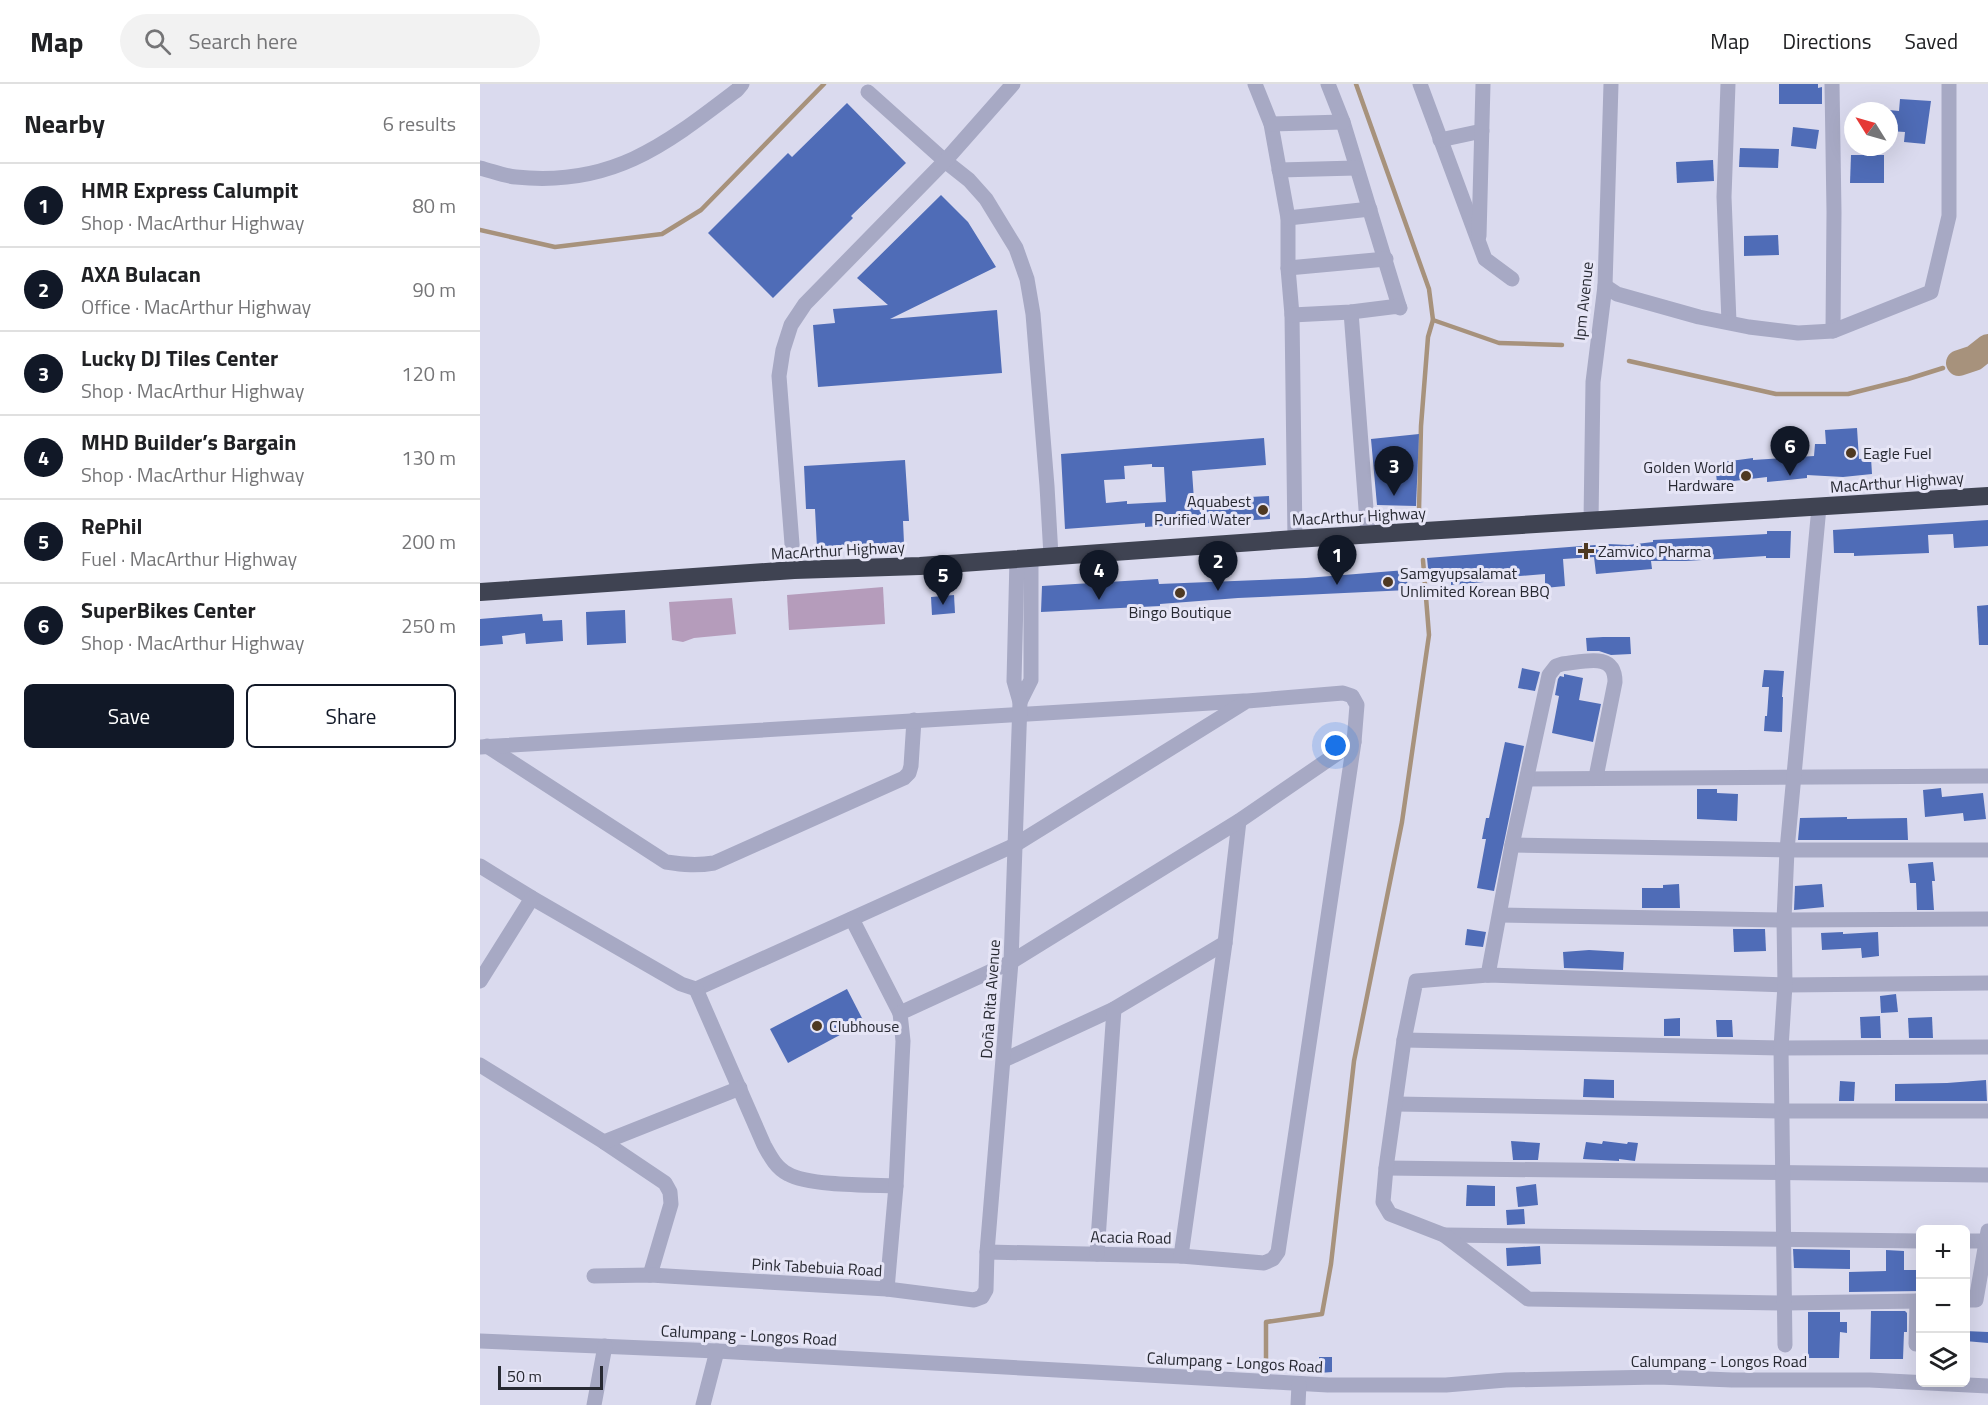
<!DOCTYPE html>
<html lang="en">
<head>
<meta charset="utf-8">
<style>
	body { margin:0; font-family:"Titillium Web",sans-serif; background:#f2f2f2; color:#202124 }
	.controls { position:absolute; right:18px; bottom:18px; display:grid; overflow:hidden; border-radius:9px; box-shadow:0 6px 24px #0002 }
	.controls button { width:54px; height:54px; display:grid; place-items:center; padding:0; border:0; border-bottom:2px solid #e0e0e0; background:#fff; color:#202124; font:30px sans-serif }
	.compass { position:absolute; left:1364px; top:18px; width:54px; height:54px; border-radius:50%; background:#fff; box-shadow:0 6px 24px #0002; rotate:307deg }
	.scale { position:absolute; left:18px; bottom:15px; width:105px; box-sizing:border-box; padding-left:6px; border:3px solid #272932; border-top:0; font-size:16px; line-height:21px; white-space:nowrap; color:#272932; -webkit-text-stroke:4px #e6e5f6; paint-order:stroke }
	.you { position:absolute; left:856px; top:662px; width:21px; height:21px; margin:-15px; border:4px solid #fff; border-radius:50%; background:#1a73e8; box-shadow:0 0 0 9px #1a73e833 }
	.badge { display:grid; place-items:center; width:39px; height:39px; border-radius:50%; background:#111827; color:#fff; font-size:20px; font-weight:700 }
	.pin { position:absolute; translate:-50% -50px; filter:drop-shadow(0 2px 3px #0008) }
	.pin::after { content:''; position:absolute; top:32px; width:21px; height:18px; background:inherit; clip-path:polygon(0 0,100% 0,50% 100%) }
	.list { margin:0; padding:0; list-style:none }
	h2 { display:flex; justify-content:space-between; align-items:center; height:78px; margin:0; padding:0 24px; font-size:26px }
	h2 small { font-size:20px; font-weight:400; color:#757577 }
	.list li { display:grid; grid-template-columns:39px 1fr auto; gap:18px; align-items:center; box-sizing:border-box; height:84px; padding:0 24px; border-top:2px solid #e0e0e0 }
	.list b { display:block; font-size:22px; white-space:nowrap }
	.list p { margin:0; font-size:20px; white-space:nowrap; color:#757577 }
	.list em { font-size:20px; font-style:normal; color:#757577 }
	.actions { display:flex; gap:12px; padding:18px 24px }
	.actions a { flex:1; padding:14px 0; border:2px solid #111827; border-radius:9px; text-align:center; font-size:21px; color:#111827 }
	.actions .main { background:#111827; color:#fff }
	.icon { flex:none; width:33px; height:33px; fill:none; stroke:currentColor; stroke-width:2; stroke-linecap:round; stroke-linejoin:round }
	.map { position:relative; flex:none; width:1508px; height:1321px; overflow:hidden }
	header { display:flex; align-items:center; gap:36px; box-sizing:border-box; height:84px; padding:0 30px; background:#fff; border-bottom:2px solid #e0e0e0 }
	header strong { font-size:28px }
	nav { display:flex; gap:33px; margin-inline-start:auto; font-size:21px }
	.search { width:420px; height:54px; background:#f2f2f2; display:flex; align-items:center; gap:15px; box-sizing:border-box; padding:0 21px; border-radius:33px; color:#757577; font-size:22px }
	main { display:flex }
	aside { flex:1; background:#fff }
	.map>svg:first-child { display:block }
	.green { fill:#b59cbb }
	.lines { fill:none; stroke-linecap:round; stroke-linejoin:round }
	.stream { stroke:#a7927c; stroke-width:4.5 }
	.river { stroke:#a7927c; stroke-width:26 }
	.building { fill:#4f6cb7; fill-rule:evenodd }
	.minor { stroke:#a7a9c4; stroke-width:15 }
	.highway { stroke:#3f4352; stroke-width:18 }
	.poi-dot { fill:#4e3922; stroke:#e6e5f6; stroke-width:2 }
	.labels { text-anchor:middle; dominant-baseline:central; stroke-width:6; stroke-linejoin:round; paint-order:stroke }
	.street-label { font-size:16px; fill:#272932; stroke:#e6e5f6 }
	.poi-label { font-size:16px; fill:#272932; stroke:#e6e5f6; text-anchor:start }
</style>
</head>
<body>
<header>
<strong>Map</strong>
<div class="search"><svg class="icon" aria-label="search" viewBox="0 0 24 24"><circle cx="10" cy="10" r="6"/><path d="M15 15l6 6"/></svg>Search here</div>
<nav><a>Map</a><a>Directions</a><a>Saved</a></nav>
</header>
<main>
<aside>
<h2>Nearby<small>6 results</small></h2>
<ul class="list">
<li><span class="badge">1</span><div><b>HMR Express Calumpit</b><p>Shop · MacArthur Highway</p></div><em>80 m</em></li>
<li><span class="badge">2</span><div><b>AXA Bulacan</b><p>Office · MacArthur Highway</p></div><em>90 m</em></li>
<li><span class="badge">3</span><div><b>Lucky DJ Tiles Center</b><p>Shop · MacArthur Highway</p></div><em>120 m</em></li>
<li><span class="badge">4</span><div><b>MHD Builder’s Bargain</b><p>Shop · MacArthur Highway</p></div><em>130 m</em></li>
<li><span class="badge">5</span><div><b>RePhil</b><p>Fuel · MacArthur Highway</p></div><em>200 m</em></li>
<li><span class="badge">6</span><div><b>SuperBikes Center</b><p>Shop · MacArthur Highway</p></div><em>250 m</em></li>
</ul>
<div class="actions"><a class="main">Save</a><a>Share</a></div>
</aside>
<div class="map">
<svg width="1508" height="1321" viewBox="0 0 1508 1321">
	<rect width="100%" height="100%" fill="#dadaee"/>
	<g class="green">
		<polygon points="403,503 405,540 309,546 307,511"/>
		<polygon points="252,514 256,550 214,554 203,558 192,556 189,518"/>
	</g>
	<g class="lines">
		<g class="stream">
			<polyline points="876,0 949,205 953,236 948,253 941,342 939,426"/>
			<polyline points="0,146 75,163 182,150 221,126 344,0"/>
			<polyline points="953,236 1019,259 1082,261"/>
			<polyline points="1149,277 1296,310 1368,310 1428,295 1463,284"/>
			<polyline points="786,1281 786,1238 842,1230 851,1180 874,977 922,738 949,551 943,476"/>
		</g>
		<polyline class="river" points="1479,279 1494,274 1508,263"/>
	</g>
	<g class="building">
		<polygon points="1299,0 1338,0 1338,4 1342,3 1342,20 1299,20"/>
		<polygon points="1420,15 1451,17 1445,60 1424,58 1425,48 1409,47 1409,26 1419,27"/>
		<polygon points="367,19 426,79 371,132 373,134 293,214 228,149 308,69 312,73"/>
		<polygon points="1313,43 1339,46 1336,65 1311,62"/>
		<polygon points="1260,64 1299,65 1298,84 1259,83"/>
		<polygon points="1371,71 1404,71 1404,99 1370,99"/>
		<polygon points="1233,76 1234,97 1197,99 1196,78"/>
		<polygon points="461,111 488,138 516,183 410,235 517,226 522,289 338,303 333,241 355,239 353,225 408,221 377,194"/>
		<polygon points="1298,151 1299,171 1264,172 1264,152"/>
		<polygon points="1377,344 1379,375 1391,374 1392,390 1363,393 1327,391 1327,394 1287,398 1287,393 1237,399 1235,379 1273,374 1273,376 1334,372 1335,360 1346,360 1345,346"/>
		<polygon points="939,350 936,422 897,421 891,355"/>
		<path d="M784,354L786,381L712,387L714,416L789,412L790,435L665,443V439L585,445L581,370ZM672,380V383H684L686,418L647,420V417L626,419L624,396L645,395L644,382Z"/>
		<polygon points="425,376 429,437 423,437 424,459 337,464 335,425 326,425 324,382"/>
		<polygon points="1508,436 1508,462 1474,464 1473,450 1448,451 1449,469 1374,472 1374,469 1354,469 1353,446"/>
		<polygon points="1287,447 1311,447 1310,474 1286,474 1286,472 1206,477 1171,477 1172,485 1116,490 1114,473 1083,475 1085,502 1065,504 1065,490 1003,495 1004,498 971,501 971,492 949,493 947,474 1128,460 1148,461 1173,458 1173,456 1287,450"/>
		<polygon points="926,486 928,506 758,514 680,520 680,522 561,528 562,502 678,495 679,500 826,494"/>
		<polygon points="474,511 475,529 452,531 451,513"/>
		<polygon points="1508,521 1508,561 1499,561 1497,522"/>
		<polygon points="145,526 146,559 107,561 106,528"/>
		<polygon points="62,530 63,537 82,536 83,557 46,560 45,549 22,552 23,560 0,562 0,535"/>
		<polygon points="1123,553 1150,553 1151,570 1131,571 1119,567 1107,567 1106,554"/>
		<polygon points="1042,584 1060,588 1055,607 1038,604"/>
		<polygon points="1284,586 1304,587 1302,613 1303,613 1302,648 1284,647 1285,632 1287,632 1289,603 1282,603"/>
		<polygon points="1084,590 1103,594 1099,616 1121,620 1113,658 1072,649 1079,612 1075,611 1078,595 1080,592 1084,593"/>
		<polygon points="1025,658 1044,662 1014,807 997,804 1006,755 1002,755 1006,734 1009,734"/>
		<polygon points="1461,704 1462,713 1503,709 1506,735 1484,737 1483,729 1445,733 1443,706"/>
		<polygon points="1217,705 1237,705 1237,709 1258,710 1257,737 1217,735"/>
		<polygon points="1367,733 1367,735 1427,734 1428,756 1318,756 1320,734"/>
		<polygon points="1453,778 1455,797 1452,797 1454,826 1437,826 1436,799 1430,799 1428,780"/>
		<polygon points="1199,800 1200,824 1162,824 1162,804 1183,804 1183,801"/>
		<polygon points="1342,800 1344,823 1314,826 1315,802"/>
		<polygon points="987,845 1006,848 1003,863 985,861"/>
		<polygon points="1253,845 1285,845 1286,867 1254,868"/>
		<polygon points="1363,848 1363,850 1398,848 1399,872 1382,874 1381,864 1342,866 1341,849"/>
		<polygon points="1109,866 1144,868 1143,886 1084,884 1083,868"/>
		<polygon points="367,905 384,938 308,979 290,945"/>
		<polygon points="1416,910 1418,928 1401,929 1400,912"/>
		<polygon points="1400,932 1401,954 1381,954 1380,933"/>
		<polygon points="1452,933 1453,954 1429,954 1428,934"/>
		<polygon points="1200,934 1200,952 1184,952 1184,935"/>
		<polygon points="1236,936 1252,936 1253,953 1237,953"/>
		<polygon points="1104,995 1134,996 1134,1014 1103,1013"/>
		<polygon points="1506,996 1507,1017 1415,1017 1415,1000 1467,999"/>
		<polygon points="1360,997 1375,998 1374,1017 1359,1017"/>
		<polygon points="1031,1057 1060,1059 1058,1076 1033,1076"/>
		<polygon points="1123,1057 1147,1060 1148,1058 1158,1059 1155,1077 1139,1075 1139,1077 1103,1075 1106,1058 1122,1060"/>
		<polygon points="1056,1100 1058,1121 1038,1123 1036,1103"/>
		<polygon points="987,1101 1015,1102 1015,1122 986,1122"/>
		<polygon points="1044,1125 1045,1140 1027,1141 1026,1126"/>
		<polygon points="1060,1162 1061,1180 1027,1182 1026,1164"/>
		<polygon points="1313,1165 1370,1166 1370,1185 1314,1184"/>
		<polygon points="1406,1166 1424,1167 1424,1186 1440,1186 1440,1207 1369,1208 1369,1188 1406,1187"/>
		<polygon points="1391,1227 1425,1227 1427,1229 1427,1248 1424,1248 1423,1275 1390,1275"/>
		<polygon points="1328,1228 1360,1228 1360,1238 1367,1238 1367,1249 1360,1248 1359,1274 1328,1274"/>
		<polygon points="1485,1247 1508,1248 1508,1259 1485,1257"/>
		<polygon points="839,1273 852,1273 852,1288 839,1289"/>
	</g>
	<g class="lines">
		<g class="minor">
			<polyline points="775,0 791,40 808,134 808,184 812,231 815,455"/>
			<polyline points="848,0 863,38 919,222"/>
			<polyline points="940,0 1005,175 1032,195"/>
			<polyline points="1248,0 1244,113 1249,238"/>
			<polyline points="1352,0 1354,128 1353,247"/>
			<polyline points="388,8 465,77 489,96 506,115 536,164 547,195 553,230 567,402 571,472"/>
			<polyline points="791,40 863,38"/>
			<polyline points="960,56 1002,47"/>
			<path d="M0,84C12,87 24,92 36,93C132,103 185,61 257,6L262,0"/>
			<polyline points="799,86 876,84"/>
			<polyline points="808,134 890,125"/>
			<polyline points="999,152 1003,0"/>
			<polyline points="808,184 906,175"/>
			<polyline points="1125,202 1137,210 1219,233 1269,243 1318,249 1353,247 1451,208 1469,132 1469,0"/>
			<polyline points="871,228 888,451"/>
			<polyline points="812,231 871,228 919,222 920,224"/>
			<polyline points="1111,438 1113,298 1125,202 1131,0"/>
			<polyline points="314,486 299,292 303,266 311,241 325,220 465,77 533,0"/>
			<polyline points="540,618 551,596 551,474"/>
			<path d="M7,662L186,778C204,781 217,782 234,779L424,694L429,689L431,682L434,636"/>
			<polyline points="0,663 764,617"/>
			<polyline points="1047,695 1508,692"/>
			<polyline points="1032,761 1307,766 1508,766"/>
			<polyline points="0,782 52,814 201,900 216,905 535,761 767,617 863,609 872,612 877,621 874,658 798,1168 793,1175 784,1179 701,1172 507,1168"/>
			<polyline points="1020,831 1304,836 1508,835"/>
			<polyline points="372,835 420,929"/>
			<path d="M1008,891L1032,761L1069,591L1076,582L1082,580C1104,578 1135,567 1135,598L1116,693"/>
			<polyline points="0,897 52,814"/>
			<path d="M216,905L284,1061C290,1072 296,1084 308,1090C330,1102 389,1101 416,1102"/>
			<polyline points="924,956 1301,964 1508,963"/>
			<polyline points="524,976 634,925 745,859"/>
			<polyline points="0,981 124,1058 185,1099 190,1108 191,1120 170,1191"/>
			<polyline points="916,1020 1302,1027 1508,1027"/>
			<polyline points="124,1058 260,1004"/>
			<polyline points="906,1084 1508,1091"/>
			<polyline points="964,1151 1440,1157"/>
			<polyline points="1486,1157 1506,1157"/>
			<polyline points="617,1170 634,925"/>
			<polyline points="701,1172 745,859 759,737"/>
			<polyline points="114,1192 170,1191 407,1205 494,1216 502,1213 506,1206 507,1168 531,878 540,618 534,597 537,475"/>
			<polyline points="407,1205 416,1102 423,957 420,929 531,878 759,737 874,658"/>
			<polyline points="1486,1216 1496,1216 1508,1147"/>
			<polyline points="1440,1217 1305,1219 1048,1215 964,1151 910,1130 903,1118 906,1084 924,956 936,897 1008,891 1305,901 1508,899"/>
			<polyline points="0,1257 237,1267 848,1301 966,1301 1026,1296 1178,1293 1252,1296 1390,1296 1508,1302"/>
			<polyline points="1436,1260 1437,1217"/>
			<polyline points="1305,1261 1301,964 1305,901 1304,836 1307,766 1339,423"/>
			<polyline points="114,1321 125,1262"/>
			<polyline points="223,1321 237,1267"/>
			<polyline points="818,1321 819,1300"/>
		</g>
		<polyline class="highway" points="0,508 314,486 440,482 815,455 1508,412"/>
	</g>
	<g class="poi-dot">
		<circle cx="1371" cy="369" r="6"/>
		<circle cx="1266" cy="392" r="6"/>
		<circle cx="783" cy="426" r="6"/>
		<path d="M1103 458h6v6h6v6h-6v6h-6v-6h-6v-6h6z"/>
		<circle cx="908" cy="498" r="6"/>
		<circle cx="700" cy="509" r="6"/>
		<circle cx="337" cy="942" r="6"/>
	</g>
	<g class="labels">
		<g class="street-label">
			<text transform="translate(1103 217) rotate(-84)">Ipm Avenue</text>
			<text transform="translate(1417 398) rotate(-4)">MacArthur Highway</text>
			<text transform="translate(879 432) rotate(-3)">MacArthur Highway</text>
			<text transform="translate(358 466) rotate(-3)">MacArthur Highway</text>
			<text transform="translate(510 915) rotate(-86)">Doña Rita Avenue</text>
			<text transform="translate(651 1153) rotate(1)">Acacia Road</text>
			<text transform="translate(337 1183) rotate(3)">Pink Tabebuia Road</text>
			<text transform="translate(269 1251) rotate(3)">Calumpang - Longos Road</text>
			<text x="1239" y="1277">Calumpang - Longos Road</text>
			<text transform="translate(755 1278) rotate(3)">Calumpang - Longos Road</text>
		</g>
		<g class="poi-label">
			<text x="1383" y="369">Eagle Fuel</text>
			<text x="1254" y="383" text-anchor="end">Golden World<tspan x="1254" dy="18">Hardware</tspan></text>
			<text x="771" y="417" text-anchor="end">Aquabest<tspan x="771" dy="18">Purified Water</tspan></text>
			<text x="1118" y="467">Zamvico Pharma</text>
			<text x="920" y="489">Samgyupsalamat<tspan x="920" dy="18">Unlimited Korean BBQ</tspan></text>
			<text x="700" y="528" text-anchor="middle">Bingo Boutique</text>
			<text x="349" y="942">Clubhouse</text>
		</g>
	</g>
</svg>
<div class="controls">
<button>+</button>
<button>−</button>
<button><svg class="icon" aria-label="layers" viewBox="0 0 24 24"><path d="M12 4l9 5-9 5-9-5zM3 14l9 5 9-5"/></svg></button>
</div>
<svg class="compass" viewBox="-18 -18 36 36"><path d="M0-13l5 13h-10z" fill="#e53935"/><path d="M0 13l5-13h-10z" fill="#757577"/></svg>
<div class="scale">50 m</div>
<div class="you"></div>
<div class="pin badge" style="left:857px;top:501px">1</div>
<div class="pin badge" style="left:738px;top:507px">2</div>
<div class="pin badge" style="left:914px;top:412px">3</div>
<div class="pin badge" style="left:619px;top:516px">4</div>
<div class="pin badge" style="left:463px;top:521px">5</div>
<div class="pin badge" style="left:1310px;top:392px">6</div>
</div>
</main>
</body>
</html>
